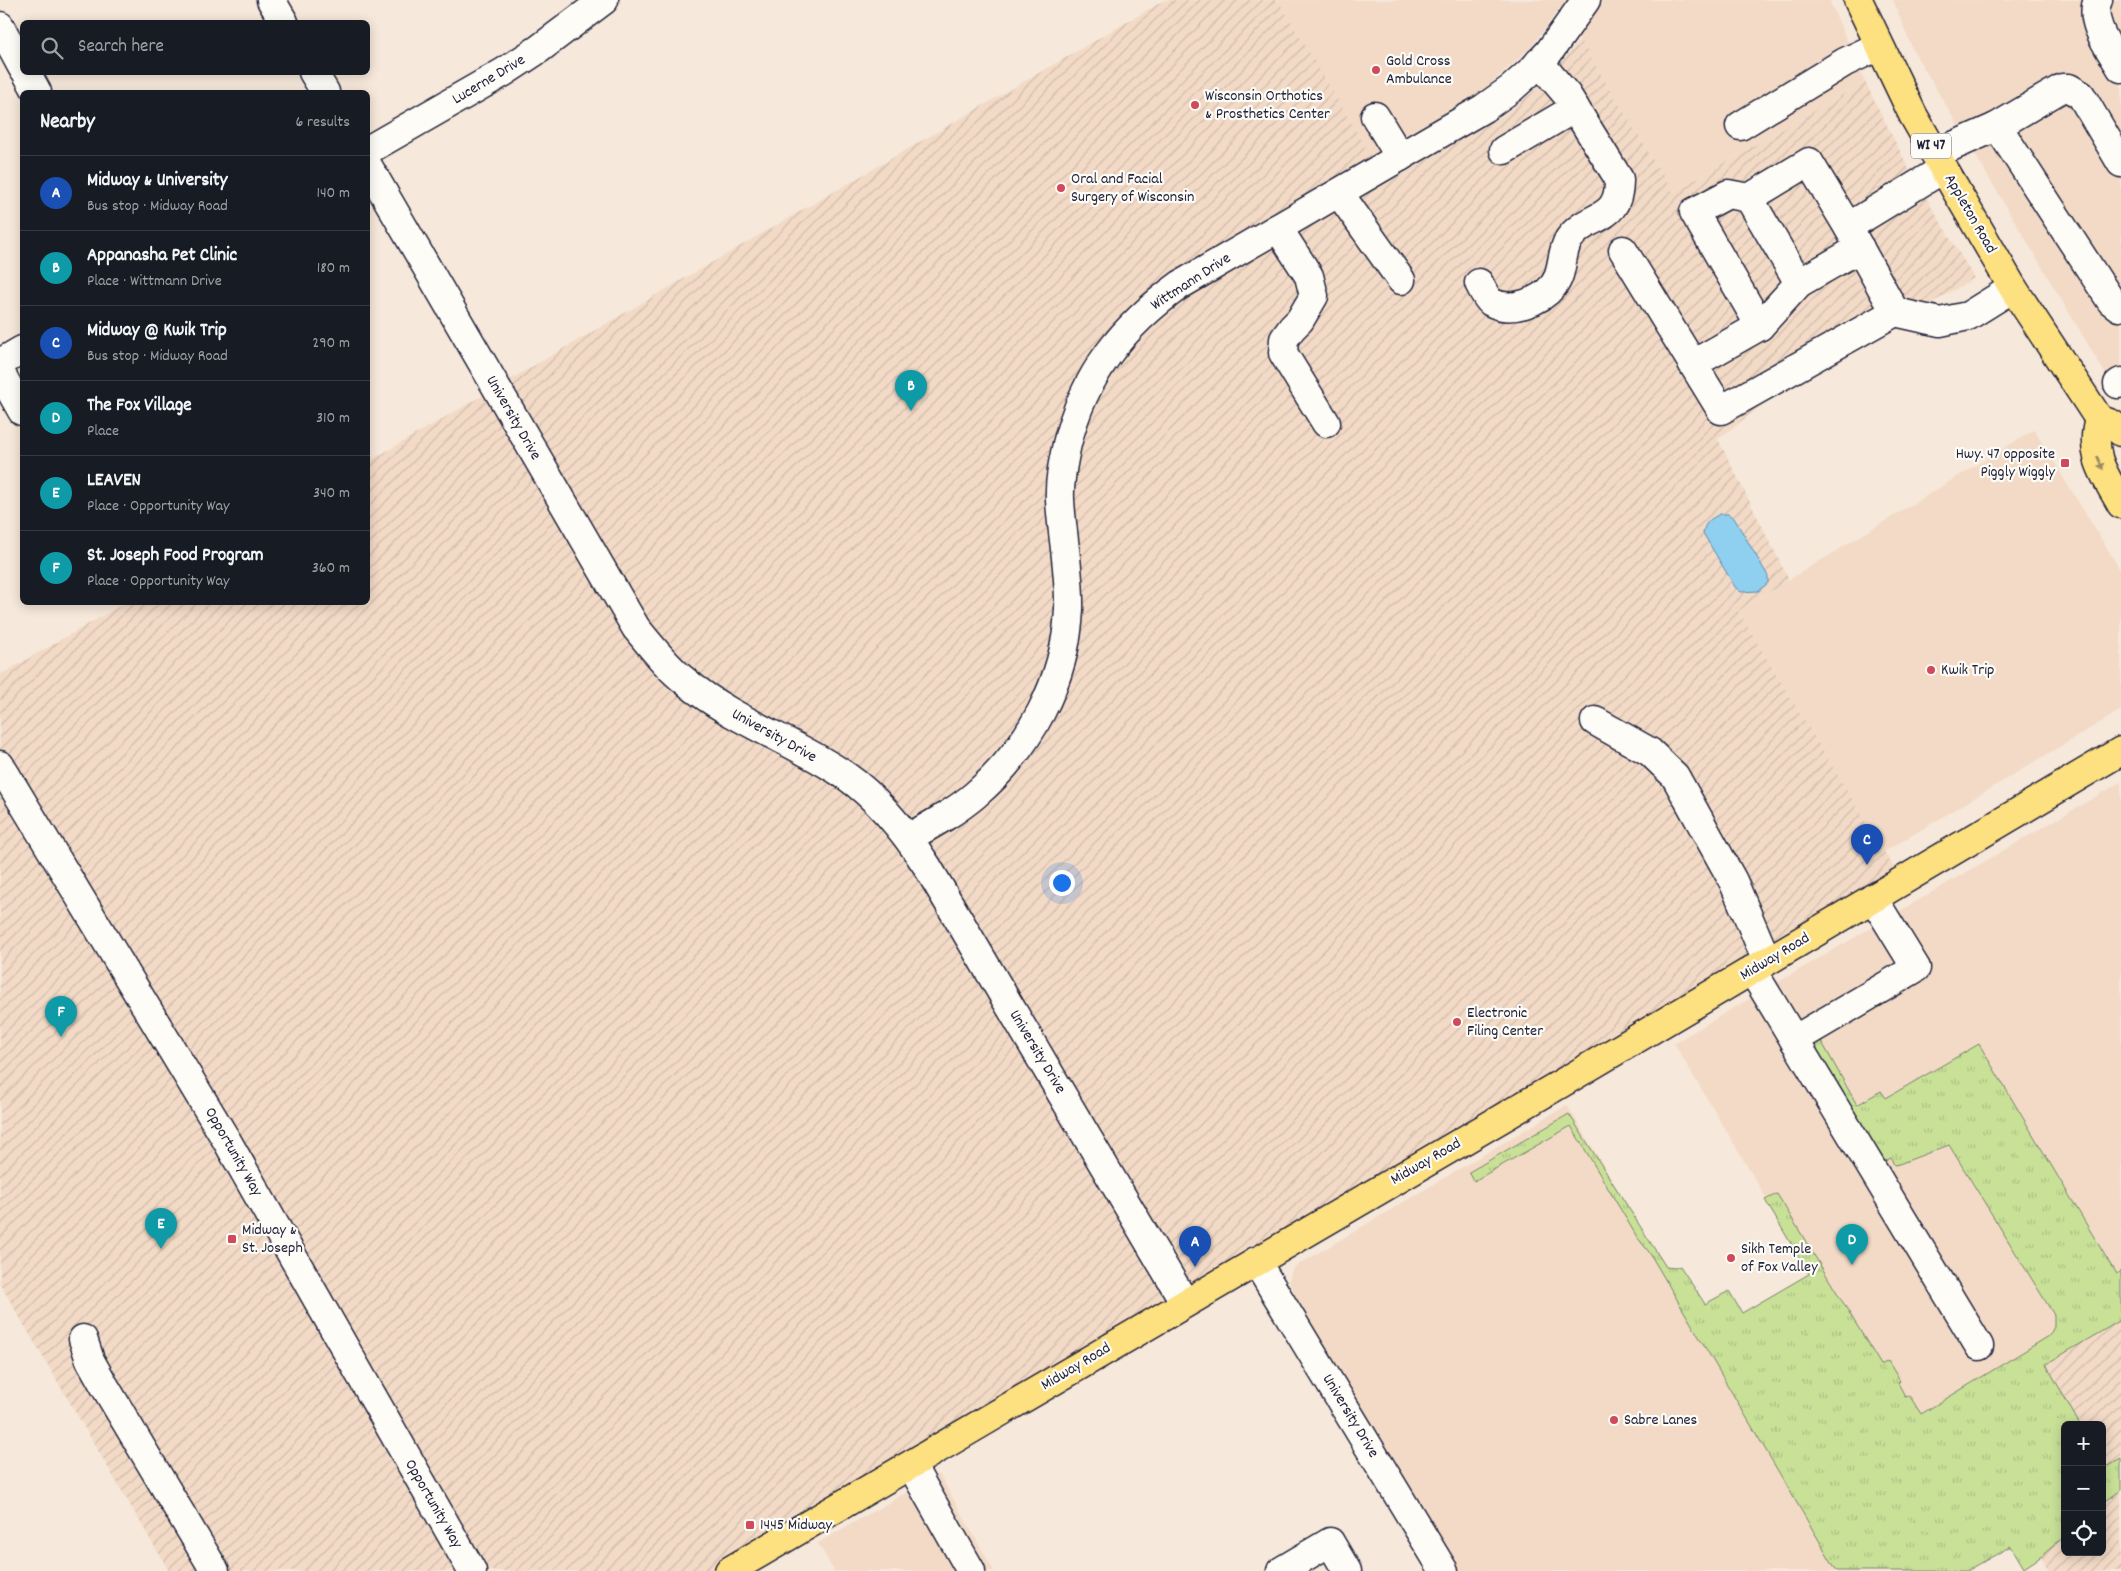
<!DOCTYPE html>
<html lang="en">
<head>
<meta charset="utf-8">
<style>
	body { margin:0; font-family:Dekko,sans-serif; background:#242831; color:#f1f3f6 }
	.controls { position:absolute; right:15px; bottom:15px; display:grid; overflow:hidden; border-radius:8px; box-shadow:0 2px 12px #0003 }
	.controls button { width:45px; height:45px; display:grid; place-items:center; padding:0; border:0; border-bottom:1px solid #363941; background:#171b24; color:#f1f3f6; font:25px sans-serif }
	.you { position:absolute; left:1061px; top:882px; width:18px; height:18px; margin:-12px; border:4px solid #fff; border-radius:50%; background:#1a73e8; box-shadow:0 0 0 8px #1a73e833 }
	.badge { display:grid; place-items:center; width:32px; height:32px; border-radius:50%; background:#db2777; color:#fff; font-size:16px; font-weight:700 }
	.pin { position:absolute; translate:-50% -41px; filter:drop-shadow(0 1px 2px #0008) }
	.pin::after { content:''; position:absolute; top:26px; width:18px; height:15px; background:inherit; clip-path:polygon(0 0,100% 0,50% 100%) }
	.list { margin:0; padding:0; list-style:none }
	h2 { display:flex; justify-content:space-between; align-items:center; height:65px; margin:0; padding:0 20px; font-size:21px }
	h2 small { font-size:16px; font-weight:400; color:#9ea1a6 }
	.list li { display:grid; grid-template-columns:32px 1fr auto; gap:15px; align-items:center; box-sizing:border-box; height:75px; padding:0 20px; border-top:1px solid #363941 }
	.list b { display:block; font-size:19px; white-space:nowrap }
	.list p { margin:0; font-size:16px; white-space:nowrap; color:#9ea1a6 }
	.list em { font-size:16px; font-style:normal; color:#9ea1a6 }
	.icon { flex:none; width:28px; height:28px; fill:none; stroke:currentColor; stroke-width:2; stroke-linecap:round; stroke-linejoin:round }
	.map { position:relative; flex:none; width:2121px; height:1571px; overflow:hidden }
	.search { position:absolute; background:#171b24; box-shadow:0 2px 12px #0003; left:20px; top:20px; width:350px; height:55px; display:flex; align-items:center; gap:12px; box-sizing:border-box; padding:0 18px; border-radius:8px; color:#9ea1a6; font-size:19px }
	.panel { position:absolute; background:#171b24; box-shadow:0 2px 12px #0003; left:20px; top:90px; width:350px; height:515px; border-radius:8px }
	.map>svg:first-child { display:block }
	.built { fill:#f2dac6 }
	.industrial { fill:url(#industrial-furrows); fill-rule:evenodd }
	.grass { fill:url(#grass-tufts); stroke:#758269 }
	.water { fill:#8fd0f0; stroke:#638aa8 }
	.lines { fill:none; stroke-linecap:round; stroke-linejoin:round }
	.minor-casing { stroke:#22223b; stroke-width:31 }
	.major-casing { stroke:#22223b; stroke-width:31 }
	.minor { stroke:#fdfcf7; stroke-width:28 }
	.major { stroke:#fde080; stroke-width:28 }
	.oneway { fill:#9a8a61 }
	.poi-dot { fill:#d1495b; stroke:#fdfcf7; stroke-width:2 }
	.labels { text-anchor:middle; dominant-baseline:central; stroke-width:4.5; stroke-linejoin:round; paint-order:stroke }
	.shield { fill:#fdfcf7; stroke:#646373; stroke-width:1 }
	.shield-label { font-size:15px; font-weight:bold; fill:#22223b }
	.poi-label { font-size:16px; fill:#22223b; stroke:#fdfcf7; text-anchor:start }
	.street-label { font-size:16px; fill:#22223b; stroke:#fdfcf7 }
</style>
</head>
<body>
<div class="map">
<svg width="2121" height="1571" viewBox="0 0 2121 1571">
	<defs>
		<pattern id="industrial-furrows" width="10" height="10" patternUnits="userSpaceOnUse" patternTransform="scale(1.25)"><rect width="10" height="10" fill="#f2dac6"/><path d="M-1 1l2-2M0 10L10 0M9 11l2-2" fill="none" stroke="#cfbbab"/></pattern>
		<pattern id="grass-tufts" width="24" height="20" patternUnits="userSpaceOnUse" patternTransform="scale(1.25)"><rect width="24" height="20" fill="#c8e197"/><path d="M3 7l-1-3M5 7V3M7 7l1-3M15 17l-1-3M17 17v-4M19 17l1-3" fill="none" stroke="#acc183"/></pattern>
	</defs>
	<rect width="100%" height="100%" fill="#f6e8da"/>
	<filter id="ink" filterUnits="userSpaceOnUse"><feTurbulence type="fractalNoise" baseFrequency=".02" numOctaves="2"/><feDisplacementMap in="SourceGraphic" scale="10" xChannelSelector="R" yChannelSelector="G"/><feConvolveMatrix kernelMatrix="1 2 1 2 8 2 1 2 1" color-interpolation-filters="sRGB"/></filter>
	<g filter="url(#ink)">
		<g class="built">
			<polygon points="1278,0 1829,0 1865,82 1673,192 1560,8 1531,47 1485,89 1370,156"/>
			<polygon points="1893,0 2121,0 2121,392 2108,378 1913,50"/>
			<polygon points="2034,430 2121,571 2121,710 1884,852 1738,611"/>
			<polygon points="2121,782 2121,1314 1909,1438 1674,1043"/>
			<polygon points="1567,1105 1845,1571 1456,1571 1344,1386 1293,1291 1289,1280 1293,1268"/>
			<polygon points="939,1474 994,1571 834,1571 818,1543"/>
		</g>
		<g class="industrial">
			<polygon points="1165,0 1278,0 1387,183 1504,115 1543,84 1580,40 1673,192 1865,82 1909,169 1974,278 1774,396 1718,439 1789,580 1738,611 1902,881 729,1571 169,1571 0,1284 0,675 125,603 368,602 368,462"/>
			<path d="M2121,1314V1571H2049L1956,1413ZM2065,1425H2102V1552H2065Z"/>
		</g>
		<g class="grass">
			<polygon points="1819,1037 1857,1105 1881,1091 1886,1098 1979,1044 2116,1274 2121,1271 2121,1320 2046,1364 2080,1425 2065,1425 2065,1536 2039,1558 2024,1568 2011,1546 1967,1571 1837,1571 1649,1252 1637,1237 1571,1126 1474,1181 1469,1172 1569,1114 1666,1267 1675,1268 1680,1266 1705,1304 1729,1291 1742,1313 1809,1274 1765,1200 1777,1194 1881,1365 1888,1361 1900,1381 1898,1383 1905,1396 1909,1395 1921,1414 2049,1336 2054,1327 2054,1315 1949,1145 1899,1164 1894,1165 1891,1158 1883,1162 1809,1043"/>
			<polygon points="2121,1459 2121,1490 2102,1504 2102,1464 2105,1468"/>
		</g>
		<path class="water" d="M1720,514H1728L1734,518L1768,576V583L1758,591L1741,592L1735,587L1703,533C1705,522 1710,519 1720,514Z"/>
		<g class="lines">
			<g class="minor-casing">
				<g id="minor">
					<polyline points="271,0 284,22"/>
					<path d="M2098,0C2088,21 2110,49 2121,68"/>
					<polyline points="0,26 22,67"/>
					<polyline points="26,72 37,92"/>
					<polyline points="313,72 325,92"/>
					<polyline points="1375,116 1400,157"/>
					<polyline points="1740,126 1845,62 1879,46"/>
					<polyline points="1996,127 2062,88 2069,88 2081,95 2121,163"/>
					<polyline points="368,150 504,72 539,49 604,0"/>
					<polyline points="1504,150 1575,108"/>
					<polyline points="1935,154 1996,127 2005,138 2111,301 2119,307 2121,306"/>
					<path d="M368,166L636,628C652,647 666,666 685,681C733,721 795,741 846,776C879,799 905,832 927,866L1185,1303"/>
					<polyline points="1943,169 1848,227 1895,312 1940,322 1968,316 2013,288"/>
					<polyline points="1339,193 1401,280"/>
					<polyline points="1749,198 1799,283"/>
					<polyline points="1278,228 1309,276 1314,296 1300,320 1292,328 1284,339 1283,353 1326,423"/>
					<polyline points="1623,250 1721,410 1895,312"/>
					<path d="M1479,283C1482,289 1486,298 1491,302C1510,313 1540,302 1553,286C1564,273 1560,253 1569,239C1588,212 1620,224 1619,179L1567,95L1539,62"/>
					<polyline points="1760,326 1799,283 1860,248"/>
					<polyline points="0,363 22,350"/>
					<polyline points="1693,364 1760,326 1694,212 1728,194 1749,198 1809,162 1848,227"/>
					<polyline points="0,372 22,411"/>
					<polyline points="2118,384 2121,382"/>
					<polyline points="1595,721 1650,752 1675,776 1733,881 1767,961"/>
					<polyline points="0,765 227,1141 472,1571"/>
					<path d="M908,838C931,825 955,812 975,795C1029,749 1066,681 1069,609C1070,572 1062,536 1060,500C1059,481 1063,462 1067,444C1084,374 1123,326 1180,285L1484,108L1512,88L1532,70L1549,52L1586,0"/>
					<polyline points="1752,970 1979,1346"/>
					<polyline points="1794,1040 1916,968 1873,898"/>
					<polyline points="1256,1261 1444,1571"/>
					<polyline points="83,1339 90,1360 104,1385 215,1571"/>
					<polyline points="911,1465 971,1571"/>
					<polyline points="1281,1571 1330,1542 1347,1571"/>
				</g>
			</g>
			<g class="major-casing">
				<g id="major">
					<polyline points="1858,0 1913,115 1957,192 2013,288 2099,419 2112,424 2121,432"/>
					<path d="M2099,419C2089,455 2104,474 2121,504"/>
					<polyline points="729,1571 1567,1080 2121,751"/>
				</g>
			</g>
			<use href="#minor" class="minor"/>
			<use href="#major" class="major"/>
		</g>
		<defs><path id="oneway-solid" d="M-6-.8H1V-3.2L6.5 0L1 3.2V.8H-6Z" transform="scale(1.25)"/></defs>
		<use class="oneway" href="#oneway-solid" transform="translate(2100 463) rotate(66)"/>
	</g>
	<g class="poi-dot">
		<circle cx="1376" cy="70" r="5"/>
		<circle cx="1195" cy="105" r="5"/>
		<circle cx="1061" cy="188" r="5"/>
		<rect x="2060" y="458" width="10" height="10" rx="2.5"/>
		<circle cx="1931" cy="670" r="5"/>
		<circle cx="1457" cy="1022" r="5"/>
		<rect x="227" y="1234" width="10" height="10" rx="2.5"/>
		<circle cx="1731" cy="1258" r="5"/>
		<circle cx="1614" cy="1420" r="5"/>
		<rect x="745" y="1520" width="10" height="10" rx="2.5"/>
	</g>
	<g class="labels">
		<rect class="shield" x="1911" y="133.5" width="40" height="25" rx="4"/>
		<g class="shield-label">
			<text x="1931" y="146">WI 47</text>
		</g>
		<g class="poi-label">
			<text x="1386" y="61">Gold Cross<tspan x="1386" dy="18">Ambulance</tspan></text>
			<text x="1205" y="96">Wisconsin Orthotics<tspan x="1205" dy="18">&amp; Prosthetics Center</tspan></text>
			<text x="1071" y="179">Oral and Facial<tspan x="1071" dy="18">Surgery of Wisconsin</tspan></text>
			<text x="2055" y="454" text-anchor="end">Hwy. 47 opposite<tspan x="2055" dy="18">Piggly Wiggly</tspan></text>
			<text x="1941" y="670">Kwik Trip</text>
			<text x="1467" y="1013">Electronic<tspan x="1467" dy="18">Filing Center</tspan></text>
			<text x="242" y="1230">Midway &amp;<tspan x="242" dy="18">St. Joseph</tspan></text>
			<text x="1741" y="1249">Sikh Temple<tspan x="1741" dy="18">of Fox Valley</tspan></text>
			<text x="1624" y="1420">Sabre Lanes</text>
			<text x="760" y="1525">1445 Midway</text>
		</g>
		<g class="street-label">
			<text transform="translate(489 80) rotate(-31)">Lucerne Drive</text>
			<text transform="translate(1970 214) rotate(60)">Appleton Road</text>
			<text transform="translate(1191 282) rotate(-33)">Wittmann Drive</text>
			<text transform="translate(513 418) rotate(60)">University Drive</text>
			<text transform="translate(774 736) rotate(29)">University Drive</text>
			<text transform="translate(1775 957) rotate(-31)">Midway Road</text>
			<text transform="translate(1037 1052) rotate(59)">University Drive</text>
			<text transform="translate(233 1152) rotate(60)">Opportunity Way</text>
			<text transform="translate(1426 1162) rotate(-30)">Midway Road</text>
			<text transform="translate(1076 1367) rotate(-31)">Midway Road</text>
			<text transform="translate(1350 1416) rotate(59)">University Drive</text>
			<text transform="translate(433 1504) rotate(60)">Opportunity Way</text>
		</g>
	</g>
</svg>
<div class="controls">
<button>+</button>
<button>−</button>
<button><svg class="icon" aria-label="locate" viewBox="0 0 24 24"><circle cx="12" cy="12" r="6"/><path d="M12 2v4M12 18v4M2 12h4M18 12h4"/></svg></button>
</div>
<div class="you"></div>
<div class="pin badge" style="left:1195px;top:1267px;background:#1a4fb4">A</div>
<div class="pin badge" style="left:911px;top:411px;background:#0f9aa8">B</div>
<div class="pin badge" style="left:1867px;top:865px;background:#1a4fb4">C</div>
<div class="pin badge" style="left:1852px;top:1265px;background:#0f9aa8">D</div>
<div class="pin badge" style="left:161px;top:1249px;background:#0f9aa8">E</div>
<div class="pin badge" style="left:61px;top:1037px;background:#0f9aa8">F</div>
<div class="search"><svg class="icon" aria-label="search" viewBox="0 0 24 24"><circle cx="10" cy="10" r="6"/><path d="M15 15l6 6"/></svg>Search here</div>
<section class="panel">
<h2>Nearby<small>6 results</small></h2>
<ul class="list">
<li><span class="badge" style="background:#1a4fb4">A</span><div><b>Midway &amp; University</b><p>Bus stop · Midway Road</p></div><em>140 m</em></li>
<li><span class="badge" style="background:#0f9aa8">B</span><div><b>Appanasha Pet Clinic</b><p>Place · Wittmann Drive</p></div><em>180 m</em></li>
<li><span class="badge" style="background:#1a4fb4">C</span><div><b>Midway @ Kwik Trip</b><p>Bus stop · Midway Road</p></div><em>290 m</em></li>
<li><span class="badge" style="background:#0f9aa8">D</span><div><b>The Fox Village</b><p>Place</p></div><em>310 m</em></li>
<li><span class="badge" style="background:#0f9aa8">E</span><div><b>LEAVEN</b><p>Place · Opportunity Way</p></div><em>340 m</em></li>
<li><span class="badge" style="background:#0f9aa8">F</span><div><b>St. Joseph Food Program</b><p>Place · Opportunity Way</p></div><em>360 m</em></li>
</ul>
</section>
</div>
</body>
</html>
